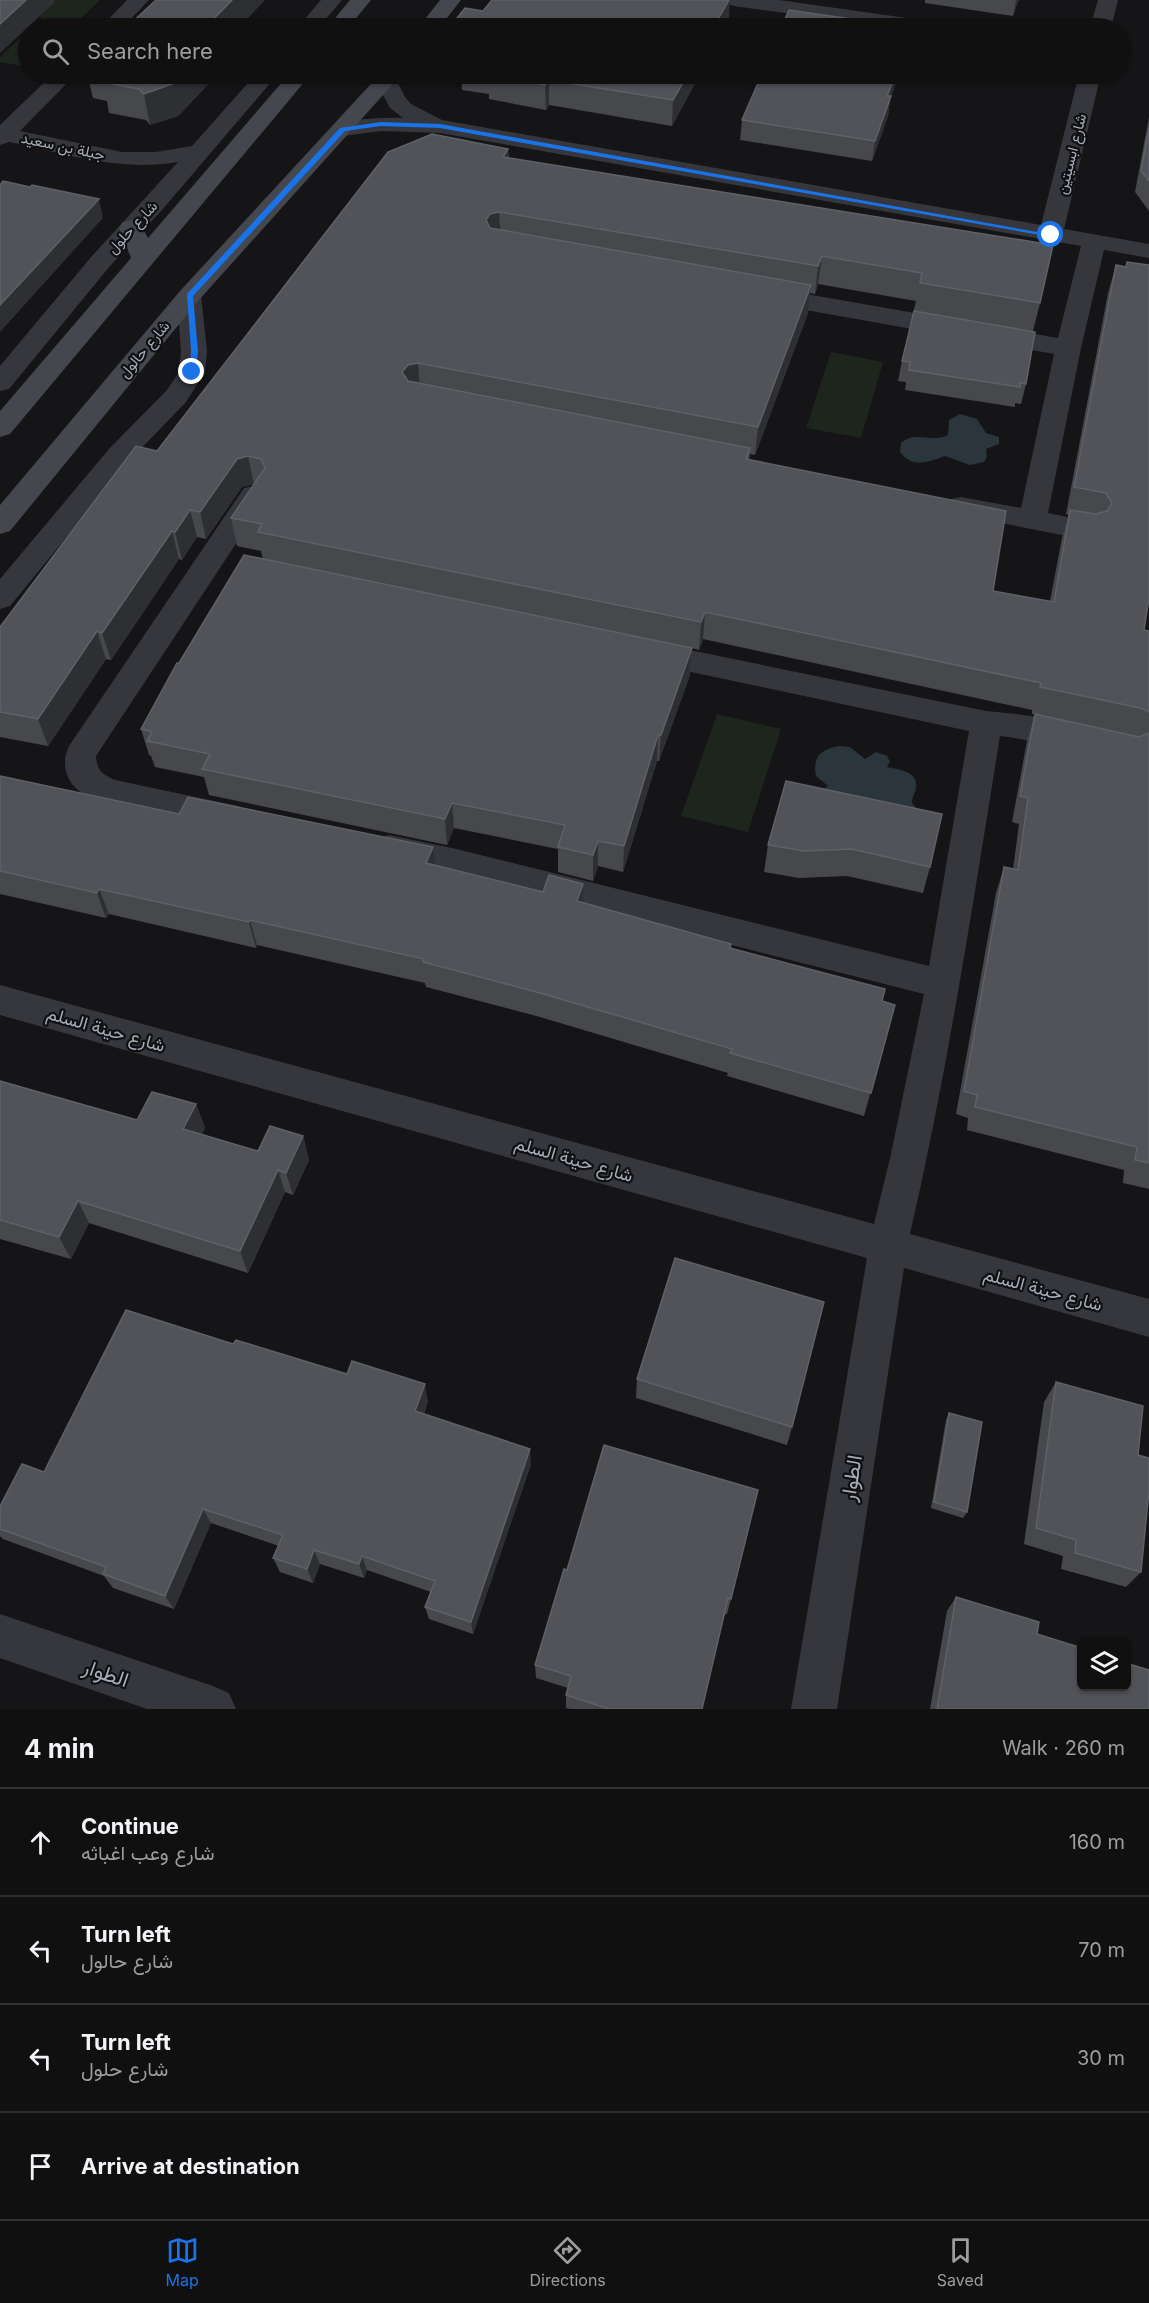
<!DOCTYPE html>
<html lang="en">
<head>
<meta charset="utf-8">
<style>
	body { margin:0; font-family:Inter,Vazirmatn,sans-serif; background:#1e1e1f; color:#f1f3f6 }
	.controls { position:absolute; right:18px; bottom:18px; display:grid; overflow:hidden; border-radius:9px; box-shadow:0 2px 4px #0004 }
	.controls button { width:54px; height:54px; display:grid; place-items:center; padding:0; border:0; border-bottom:2px solid #303031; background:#101011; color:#f1f3f6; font:30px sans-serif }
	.stop { position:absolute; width:18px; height:18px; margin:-14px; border:4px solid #1a73e8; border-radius:50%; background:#fff }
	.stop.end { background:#1a73e8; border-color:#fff; box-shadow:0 2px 6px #0008 }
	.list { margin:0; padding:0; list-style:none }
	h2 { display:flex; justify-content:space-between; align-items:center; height:78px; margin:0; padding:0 24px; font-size:26px }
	h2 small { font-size:20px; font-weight:400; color:#9c9d9f }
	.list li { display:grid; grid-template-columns:39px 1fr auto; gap:18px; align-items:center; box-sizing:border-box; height:108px; padding:0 24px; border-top:2px solid #303031 }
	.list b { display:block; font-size:22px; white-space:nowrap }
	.list p { margin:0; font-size:20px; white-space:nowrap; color:#9c9d9f }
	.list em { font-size:20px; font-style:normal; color:#9c9d9f }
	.icon { flex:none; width:33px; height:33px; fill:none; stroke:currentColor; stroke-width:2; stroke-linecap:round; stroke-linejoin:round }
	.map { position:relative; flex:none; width:1149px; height:1709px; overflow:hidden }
	.search { position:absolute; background:#101011; box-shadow:0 2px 4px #0004; left:18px; right:18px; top:18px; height:66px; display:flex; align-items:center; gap:15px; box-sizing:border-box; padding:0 21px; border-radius:33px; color:#9c9d9f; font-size:22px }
	.sheet { height:510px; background:#101011 }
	nav { display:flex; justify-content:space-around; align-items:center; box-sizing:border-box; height:84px; border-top:2px solid #303031; background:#101011; font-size:16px; color:#9c9d9f }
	nav a { display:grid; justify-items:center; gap:3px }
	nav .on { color:#1a73e8 }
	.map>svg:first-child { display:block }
	.green { fill:#1d251d }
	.water { fill:#2a353c }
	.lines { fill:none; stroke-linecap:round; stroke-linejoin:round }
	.minor { fill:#36373c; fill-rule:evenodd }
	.secondary { fill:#44474d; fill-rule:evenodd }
	.wall { fill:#46484c }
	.shaded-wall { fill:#2e2f32 }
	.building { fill:#515358; stroke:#5e6167; stroke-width:1.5 }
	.route { fill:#1a73e8 }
	.labels { text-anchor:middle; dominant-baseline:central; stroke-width:4.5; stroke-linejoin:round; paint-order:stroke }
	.far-street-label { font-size:15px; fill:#a6adb8; stroke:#101012 }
	.street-label { font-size:18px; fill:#a6adb8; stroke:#101012 }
	.near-street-label { font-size:21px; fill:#a6adb8; stroke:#101012 }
</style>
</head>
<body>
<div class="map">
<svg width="1149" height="1709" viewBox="0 0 1149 1709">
	<rect width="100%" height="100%" fill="#151517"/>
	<g class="green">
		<polygon points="0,0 100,0 71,28 32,28 43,18 0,8"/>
		<polygon points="28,31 28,67 0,62 0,57"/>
		<polygon points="831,352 883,362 861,438 806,428"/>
		<polygon points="717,714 781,729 748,832 681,816"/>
	</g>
	<g class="water">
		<path d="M960,414L977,419L986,433L999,437V444L986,449L987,457L984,462L970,465L945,456C928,462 913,469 900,452L901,443C916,430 932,444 948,435L949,420Z"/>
		<path d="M839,746L850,747L865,759L876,752L887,756L890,762L887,767C897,769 916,771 916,784C917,791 912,796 912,803L917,809L818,793L828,786L816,776C812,757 821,749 839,746Z"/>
	</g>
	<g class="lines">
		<g class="minor">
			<polygon points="127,0 149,0 122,28 100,28"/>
			<polygon points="321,0 342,0 318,28 297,28"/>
			<polygon points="724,0 779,0 935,22 942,24 946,28 893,28 734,6 727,4"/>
			<polygon points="1098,0 1118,0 1111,28 1090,28"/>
			<path d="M53,74H76L20,131L122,152H156L192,146L256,74H278L162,210L110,266L9,389L0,391V366L92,256L178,162C119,172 67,154 9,142L0,145V125Z"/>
			<path d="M386,74L394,75L405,97L411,104L442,120L1041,225L1079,74H1101L1064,229L1149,244V258L1104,250L1081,348L1048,513L1097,523L1101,530L1097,537L1087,540L961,515L951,513L947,506L951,499L961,497L1021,508L1054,354L766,303L757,300L754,295L757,290L766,287L1058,338L1081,246L440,133L381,131L343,136L335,134L332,129L335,124C357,119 380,117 403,118L390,108L375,80L378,75Z"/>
			<polygon points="189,288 198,291 201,296 207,351 205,372 186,402 129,461 10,606 0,609 0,579 109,449 167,390 179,372 181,351 177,296 180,291"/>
			<path d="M254,486L264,488L268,495L96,756C97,771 102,774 115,780L238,806L243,815L238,824L227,828C197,821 100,808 79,791C65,780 61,762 69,746L244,488Z"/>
			<path d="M646,641L986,711C1020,714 1054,718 1086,729L1091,737L1086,745C1066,752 1024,738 1000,736C973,903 948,1069 910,1234L1149,1299V1337L904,1268L837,1709H791L867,1258L0,1015V985L874,1224L891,1154L924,994L452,874L377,857L373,848L377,839L389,835L452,848L929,966L969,731L635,660L631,652L635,644Z"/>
			<polygon points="0,1614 213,1686 229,1693 236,1709 147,1709 0,1658"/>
		</g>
		<g class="secondary">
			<polygon points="350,0 371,0 348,28 327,28"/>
			<polygon points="440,0 461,0 439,28 418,28"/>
			<polygon points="289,74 311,74 10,434 0,437 0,411 131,258 119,227 123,222 131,220 139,222 148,238"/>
			<polygon points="380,74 402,74 198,301 10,531 0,534 0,505 180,291"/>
		</g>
	</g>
	<g class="wall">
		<polygon points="925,0 1020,0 1018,1 1013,16 925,3"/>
		<polygon points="87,74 218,74 178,116 150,125 146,120 109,113 107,101 93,98"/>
		<polygon points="461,74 700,74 672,126 549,105 546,110 489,99 489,94 462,90"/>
		<polygon points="890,99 888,116 872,161 740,140 742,120"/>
		<polygon points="1149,117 1149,211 1135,192"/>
		<polygon points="508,149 509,158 1040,303 1033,331 1026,384 1021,404 1015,403 1015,407 905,390 906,382 898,381 902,361 916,301 818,284 815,294 810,293 808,313 755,455 750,454 749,460 993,591 1050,601 1062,538 1069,515 1066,514 1108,293 1116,265 1144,630 1149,631 1149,1189 1123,1183 1124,1170 967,1130 968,1118 956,1114 996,893 1004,867 1013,869 1019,824 1012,822 1027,741 1035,714 1032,714 1032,710 703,639 699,650 692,648 690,675 659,761 657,761 623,872 598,866 593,881 558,872 558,849 454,828 447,845 209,795 204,777 155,767 151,756 149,755 141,729 179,663 263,559 261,551 237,546 231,518 254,484 242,487 206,539 197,537 182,560 179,559 111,660 106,659 48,746 0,737 0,627 157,451"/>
		<polygon points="0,776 179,814 435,865 583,902 731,948 895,1005 864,1116 727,1076 728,1073 540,1017 426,987 425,983 257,945 256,948 109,914 106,918 0,894"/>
		<polygon points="786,781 930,867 923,893 847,876 799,878 764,872 768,845"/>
		<polygon points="0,1081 137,1120 196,1104 205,1128 202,1134 258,1151 303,1136 309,1160 293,1195 285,1192 248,1273 89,1223 71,1259 0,1239"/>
		<polygon points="233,1344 428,1401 424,1414 531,1464 473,1634 429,1619 425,1607 431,1592 367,1570 364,1578 320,1564 313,1583 280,1572 273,1558 279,1546 211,1523 174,1609 113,1588 104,1576 3,1539 0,1536 0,1506 44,1472"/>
		<polygon points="637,1379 792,1427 787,1445 636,1398"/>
		<polygon points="1056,1382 1138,1455 1141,1572 1126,1587 1061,1569 1063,1556 1024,1544 1044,1402"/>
		<polygon points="949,1413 967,1512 963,1518 931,1508 946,1420"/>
		<polygon points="564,1569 731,1599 727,1614 725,1614 702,1709 570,1709 566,1708 566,1695 568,1688 536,1678 535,1665"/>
		<polygon points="956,1597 1037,1634 1149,1709 930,1709 947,1611"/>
	</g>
	<g class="shaded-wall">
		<polygon points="26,0 54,0 55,2 0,53 0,24"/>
		<polygon points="232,0 265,0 239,28 205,28"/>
		<polygon points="729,0 730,0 729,21 725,28 713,28"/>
		<polygon points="1016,0 1020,0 1018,1 1013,16"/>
		<polygon points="183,74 218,74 178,116 150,125 144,94"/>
		<polygon points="688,74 700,74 672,126 673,100"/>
		<polygon points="896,74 900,74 890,99 888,116 872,161 875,141 887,96"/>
		<polygon points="549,80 549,105 546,110 545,85"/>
		<polygon points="508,149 509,177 503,157"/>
		<polygon points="99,199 103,218 0,332 0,305"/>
		<polygon points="499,212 501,240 487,248 486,220 490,214"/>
		<polygon points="822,256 818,284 815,294 818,266"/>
		<polygon points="811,285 808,313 755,455 758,427"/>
		<polygon points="418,363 420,391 411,393 402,372 408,365"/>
		<polygon points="248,456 254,484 242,487 206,539 200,512 237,459"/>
		<polygon points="190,510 197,537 182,560 175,532"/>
		<polygon points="172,531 179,559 111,660 102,633"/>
		<polygon points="705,612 703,639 699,650 701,622"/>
		<polygon points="97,631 106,659 48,746 38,719"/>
		<polygon points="692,648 690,675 659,761 661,735"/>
		<polygon points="658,735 657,761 623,872 624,846"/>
		<polygon points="452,803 454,828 447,845 445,819"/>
		<polygon points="598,841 598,866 593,881 593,855"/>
		<polygon points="433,847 436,873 426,863"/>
		<polygon points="583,884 583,910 577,901"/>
		<polygon points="99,889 109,914 106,918 97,893"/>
		<polygon points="250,920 257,945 256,948 249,922"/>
		<polygon points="196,1104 205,1128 192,1152 183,1129"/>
		<polygon points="303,1136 309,1160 293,1195 286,1173"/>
		<polygon points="278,1170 285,1192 248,1273 240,1251"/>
		<polygon points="78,1201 89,1223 71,1259 59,1237"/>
		<polygon points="425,1384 428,1401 419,1428 415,1411"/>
		<polygon points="530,1449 531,1464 473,1634 471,1622"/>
		<polygon points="203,1509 211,1523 174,1609 165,1596"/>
		<polygon points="314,1550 320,1564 313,1583 307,1569"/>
		<polygon points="362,1556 367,1570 364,1578 359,1564"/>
	</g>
	<g class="building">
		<polygon points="0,0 26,0 0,24"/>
		<polygon points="156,0 232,0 205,28 126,28"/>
		<polygon points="492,0 729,0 713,28 449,28 465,8 483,11"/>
		<polygon points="789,10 913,28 781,28"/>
		<polygon points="111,74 183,74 172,84 144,94 139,89 102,82"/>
		<polygon points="488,74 688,74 673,100 549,80 545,85"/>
		<polygon points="762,74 896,74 887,96 891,96 875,141 742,120"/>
		<polygon points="1149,128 1149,181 1141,171"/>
		<polygon points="432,134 508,149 503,157 1053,245 1040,303 920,283 922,273 822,256 818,266 499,212 490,214 486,220 490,228 811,285 758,427 418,363 408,365 402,372 408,381 750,448 746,459 1006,511 993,591 1054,602 1070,510 1096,514 1107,511 1112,503 1106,493 1074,487 1116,265 1126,267 1127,262 1149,265 1149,598 1144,630 1149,631 1149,712 1140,708 1040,687 1041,683 705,612 701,622 258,532 262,524 231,518 265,468 261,459 248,456 237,459 200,512 190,510 175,532 172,531 102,633 97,631 38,719 0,712 0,627 136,446 157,451 388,152"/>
		<polygon points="3,181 30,187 32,185 99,199 0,305 0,185"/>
		<polygon points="914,311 1035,332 1026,384 1020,383 1020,387 909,370 910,362 902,361"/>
		<polygon points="244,555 692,648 661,735 658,735 624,846 598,841 593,855 558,847 565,825 452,803 445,819 202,769 210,754 147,741 152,732 141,729 177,663 179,663"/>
		<polygon points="1035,714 1139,737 1149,733 1149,1163 1135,1160 1137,1147 975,1107 977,1095 964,1091 1004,867 1018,870 1028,798 1020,796"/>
		<polygon points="0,776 179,814 188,797 433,847 426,863 543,892 549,875 583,884 577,901 731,944 730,948 885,989 882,1001 895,1005 871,1093 730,1053 732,1049 540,993 423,962 424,959 250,920 249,922 99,889 97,893 0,871"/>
		<polygon points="786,781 942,814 930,867 852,849 804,851 768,845"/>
		<polygon points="0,1081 137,1120 152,1092 196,1104 183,1129 258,1151 270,1126 303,1136 286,1173 278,1170 240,1251 78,1201 59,1237 0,1220"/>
		<polygon points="675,1258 824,1302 792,1427 637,1379"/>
		<polygon points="126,1310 233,1344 236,1340 347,1374 352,1361 425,1384 415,1411 530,1449 471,1622 425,1607 435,1581 362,1556 359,1564 314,1550 307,1569 273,1558 283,1535 203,1509 165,1596 103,1574 106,1567 0,1529 0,1506 22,1464 44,1472"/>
		<polygon points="1056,1382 1143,1406 1138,1455 1149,1458 1149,1490 1141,1572 1075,1553 1076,1540 1036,1528"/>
		<polygon points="949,1413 982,1422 967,1512 934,1502"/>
		<polygon points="604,1445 758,1490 731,1599 728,1598 702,1709 609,1709 566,1695 571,1676 535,1665 564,1569 567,1570"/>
		<polygon points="956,1597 1039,1622 1037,1634 1082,1648 1082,1686 1126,1686 1126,1663 1149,1670 1149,1709 937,1709"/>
	</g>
	<polygon class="route" points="381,122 440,124 1054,235 1051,237 440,128 381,126 345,131 193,296 198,351 196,372 189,374 191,351 187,294 340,128"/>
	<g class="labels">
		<g class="far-street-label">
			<text transform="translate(63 146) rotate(12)">جبلة بن سعيد</text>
			<text transform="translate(1071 154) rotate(-76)">شارع ابسيتين</text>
			<text transform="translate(132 227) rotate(-47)">شارع حلول</text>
			<text transform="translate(144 349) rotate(-50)">شارع حالول</text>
		</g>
		<g class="street-label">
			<text transform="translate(106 1029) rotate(16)">شارع حينة السلم</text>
			<text transform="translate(574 1159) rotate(16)">شارع حينة السلم</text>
			<text transform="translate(1043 1289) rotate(15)">شارع حينة السلم</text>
		</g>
		<g class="near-street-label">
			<text transform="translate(851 1478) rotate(-81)">الطوار</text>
			<text transform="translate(106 1673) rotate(19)">الطوار</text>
		</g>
	</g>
</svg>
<div class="controls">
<button><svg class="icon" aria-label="layers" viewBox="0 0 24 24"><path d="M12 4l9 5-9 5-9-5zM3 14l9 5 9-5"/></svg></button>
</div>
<div class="stop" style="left:1051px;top:235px"></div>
<div class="stop end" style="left:192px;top:372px"></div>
<div class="search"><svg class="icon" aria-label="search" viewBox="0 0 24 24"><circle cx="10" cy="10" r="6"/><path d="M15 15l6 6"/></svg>Search here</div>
</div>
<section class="sheet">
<h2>4 min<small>Walk · 260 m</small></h2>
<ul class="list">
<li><svg class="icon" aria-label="ahead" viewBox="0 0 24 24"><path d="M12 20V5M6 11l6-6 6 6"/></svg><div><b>Continue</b><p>شارع وعب اغباثه</p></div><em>160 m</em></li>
<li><svg class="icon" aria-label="left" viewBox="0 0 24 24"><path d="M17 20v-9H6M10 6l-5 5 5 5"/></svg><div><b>Turn left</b><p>شارع حالول</p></div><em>70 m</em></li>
<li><svg class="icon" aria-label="left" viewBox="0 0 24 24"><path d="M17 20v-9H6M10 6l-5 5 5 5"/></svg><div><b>Turn left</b><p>شارع حلول</p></div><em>30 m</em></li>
<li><svg class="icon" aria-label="arrive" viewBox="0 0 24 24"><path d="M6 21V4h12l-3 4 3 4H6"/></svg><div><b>Arrive at destination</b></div></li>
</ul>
</section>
<nav>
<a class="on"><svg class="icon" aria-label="map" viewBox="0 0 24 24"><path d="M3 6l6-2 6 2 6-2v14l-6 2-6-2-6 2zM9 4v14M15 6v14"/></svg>Map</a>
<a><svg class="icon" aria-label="directions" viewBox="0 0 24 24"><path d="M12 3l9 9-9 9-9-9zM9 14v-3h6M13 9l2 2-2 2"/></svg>Directions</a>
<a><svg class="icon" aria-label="saved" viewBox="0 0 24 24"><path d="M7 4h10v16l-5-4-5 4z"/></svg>Saved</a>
</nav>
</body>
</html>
